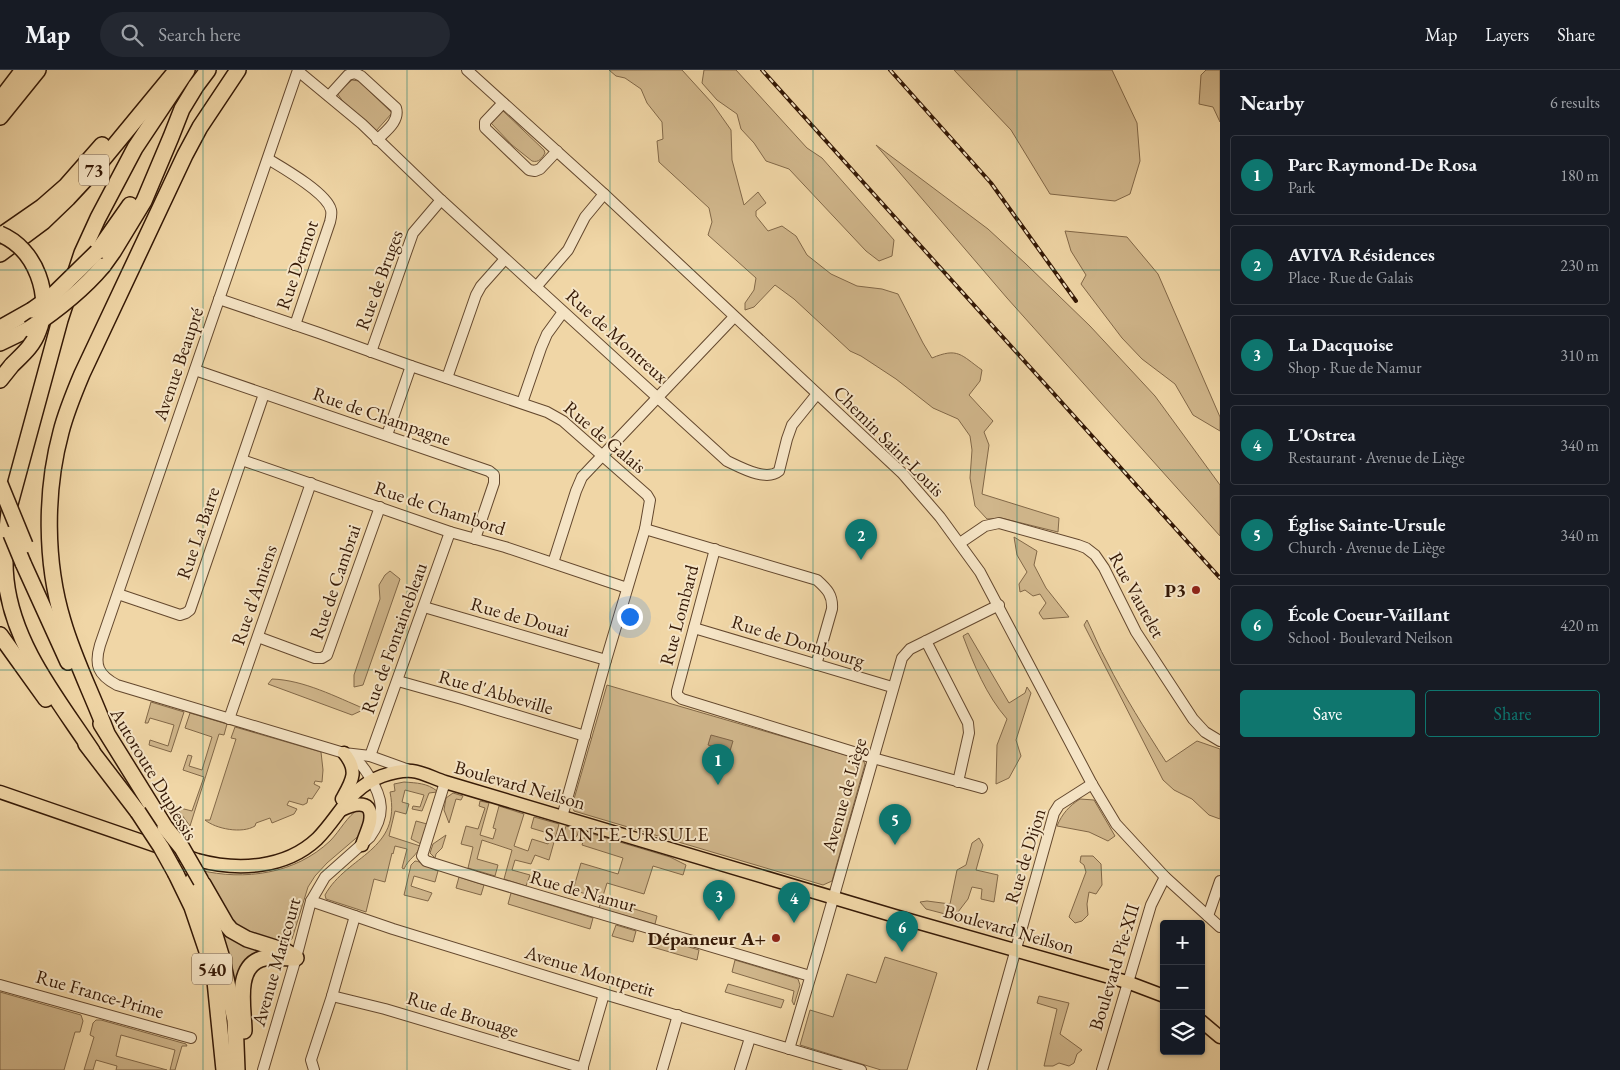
<!DOCTYPE html>
<html lang="en">
<head>
<meta charset="utf-8">
<style>
	body { margin:0; font-family:"EB Garamond",serif; background:#242831; color:#f1f3f6 }
	.controls { position:absolute; right:15px; bottom:15px; display:grid; overflow:hidden; border-radius:5px; box-shadow:0 1px 4px #0004 }
	.controls button { width:45px; height:45px; display:grid; place-items:center; padding:0; border:0; border-bottom:1px solid #363941; background:#171b24; color:#f1f3f6; font:25px sans-serif }
	.you { position:absolute; left:629px; top:546px; width:18px; height:18px; margin:-12px; border:4px solid #fff; border-radius:50%; background:#1a73e8; box-shadow:0 0 0 8px #1a73e833 }
	.badge { display:grid; place-items:center; width:32px; height:32px; border-radius:50%; background:#0f766e; color:#fff; font-size:16px; font-weight:700 }
	.pin { position:absolute; translate:-50% -41px; filter:drop-shadow(0 1px 2px #0008) }
	.pin::after { content:''; position:absolute; top:26px; width:18px; height:15px; background:inherit; clip-path:polygon(0 0,100% 0,50% 100%) }
	.list { margin:0; padding:0; list-style:none }
	h2 { display:flex; justify-content:space-between; align-items:center; height:65px; margin:0; padding:0 20px; font-size:21px }
	h2 small { font-size:16px; font-weight:400; color:#9ea1a6 }
	.list li { display:grid; grid-template-columns:32px 1fr auto; gap:15px; align-items:center; box-sizing:border-box; height:80px; margin:0 10px 10px; padding:0 10px; border:1px solid #363941; border-radius:5px }
	.list b { display:block; font-size:19px; white-space:nowrap }
	.list p { margin:0; font-size:16px; white-space:nowrap; color:#9ea1a6 }
	.list em { font-size:16px; font-style:normal; color:#9ea1a6 }
	.actions { display:flex; gap:10px; padding:15px 20px }
	.actions a { flex:1; padding:11px 0; border:1px solid #0f766e; border-radius:5px; text-align:center; font-size:18px; color:#0f766e }
	.actions .main { background:#0f766e; color:#fff }
	.icon { flex:none; width:28px; height:28px; fill:none; stroke:currentColor; stroke-width:2; stroke-linecap:round; stroke-linejoin:round }
	.map { position:relative; flex:none; width:1220px; height:1000px; overflow:hidden }
	header { display:flex; align-items:center; gap:30px; box-sizing:border-box; height:70px; padding:0 25px; background:#171b24; border-bottom:1px solid #363941 }
	header strong { font-size:24px }
	nav { display:flex; gap:28px; margin-inline-start:auto; font-size:18px }
	.search { width:350px; height:45px; background:#242831; display:flex; align-items:center; gap:12px; box-sizing:border-box; padding:0 18px; border-radius:28px; color:#9ea1a6; font-size:19px }
	main { display:flex }
	aside { flex:1; background:#171b24 }
	.map>svg:first-child { display:block }
	.green { fill:#d0b68b; stroke:#826848 }
	.water { fill:#b09670; stroke:#7f6446 }
	.lines { fill:none; stroke-linecap:round; stroke-linejoin:round }
	.minor-casing { stroke:#64482e; stroke-width:12 }
	.major-casing { stroke:#351906; stroke-width:15 }
	.highway-casing { stroke:#351906; stroke-width:18 }
	.minor { stroke:#f5e4c5; stroke-width:10 }
	.major { stroke:#f0d6a6; stroke-width:12 }
	.highway { stroke:#f0d6a6; stroke-width:15 }
	.rail-casing { stroke:#351906; stroke-width:4 }
	.rail { stroke:#f5e4c5; stroke-width:2; stroke-dasharray:5.5; stroke-linecap:butt }
	.highway-bridge-casing { stroke:#351906; stroke-width:18; stroke-linecap:butt }
	.highway-bridge { stroke:#f0d6a6; stroke-width:15 }
	.grid { fill:none; stroke:#0f766e; stroke-width:1; stroke-opacity:0.55 }
	.poi-dot { fill:#8f2418; stroke:#f5e4c5; stroke-width:2 }
	.labels { text-anchor:middle; dominant-baseline:central; stroke-width:4; stroke-linejoin:round; paint-order:stroke }
	.shield { fill:#f5e4c5; stroke:#6f563f; stroke-width:1 }
	.shield-label { font-size:18px; font-weight:bold; fill:#351906 }
	.street-label { font-size:19px; fill:#351906; stroke:#f5e4c5 }
	.poi-label { font-size:19px; font-weight:bold; fill:#351906; stroke:#f5e4c5; text-anchor:end }
	.neighbourhood-label { font-size:20px; letter-spacing:1px; fill:#351906; stroke:#f5e4c5 }
</style>
</head>
<body>
<header>
<strong>Map</strong>
<div class="search"><svg class="icon" aria-label="search" viewBox="0 0 24 24"><circle cx="10" cy="10" r="6"/><path d="M15 15l6 6"/></svg>Search here</div>
<nav><a>Map</a><a>Layers</a><a>Share</a></nav>
</header>
<main>
<div class="map">
<svg width="1220" height="1000" viewBox="0 0 1220 1000">
	<rect width="100%" height="100%" fill="#f0d6a6"/>
	<filter id="stains"><feTurbulence type="fractalNoise" baseFrequency=".004" numOctaves="4"/><feColorMatrix values="0 0 0 0 .2 0 0 0 0 .09 0 0 0 0 .02 0 0 0 .5 -.17"/></filter>
	<radialGradient id="worn" r=".72"><stop offset=".6" stop-color="#630" stop-opacity="0"/><stop offset="1" stop-color="#630" stop-opacity=".3"/></radialGradient>
	<g class="green">
		<path d="M609,0H682L712,33L731,60L732,90L744,135L758,122L766,133L756,141V146L768,161L782,156L796,166L807,185L831,204L857,216L882,219L898,224L923,273L932,288C958,277 961,285 982,300L980,311L969,325L993,351L984,362L989,375L982,424L1059,448L1058,462L1001,448L987,449L975,436L970,408L972,380L970,366L958,349L933,338L896,309L861,286L850,281L794,229L775,215L754,237L745,240V233L754,220L756,208L708,165L712,152L709,138L659,92L657,71L663,69L662,52L647,33L641,19L625,8L616,6Z"/>
		<polygon points="704,0 736,0 807,78 822,88 894,170 892,186 879,191 866,181 789,99 766,91 754,73 741,59 737,44 717,30 702,13"/>
		<polygon points="954,0 1112,0 1137,53 1140,91 1130,124 1115,131 1050,124 1011,60"/>
		<polygon points="1206,0 1220,0 1220,52 1213,37 1199,34 1201,5"/>
		<polygon points="352,10 359,11 392,43 376,61 346,36 337,23"/>
		<path d="M502,40L544,80L545,83C542,88 539,93 532,91L512,75L491,53L494,48Z"/>
		<polygon points="876,75 988,159 1026,194 1090,256 1155,326 1220,415 1220,466 1007,228"/>
		<polygon points="1065,161 1127,167 1158,204 1220,347 1220,361 1193,345 1175,314 1142,289 1122,268 1081,214 1086,205 1071,181"/>
		<polygon points="1014,467 1037,481 1034,495 1046,518 1069,547 1043,549 1039,543 1046,533 1040,524 1033,526 1025,520 1020,522 1019,514 1027,502 1017,485"/>
		<polygon points="390,501 400,509 363,615 354,617 354,605 380,529 379,515 385,505"/>
		<path d="M1087,550C1094,564 1099,578 1107,592C1124,626 1145,659 1166,692L1197,671L1220,679V749L1209,745L1192,729L1174,720L1163,710L1084,555Z"/>
		<path d="M968,563L1009,633L1025,623L1027,617L1031,623L1016,670L1021,686L1009,708L996,714L997,675L1007,649C986,625 974,595 963,566Z"/>
		<path d="M272,609C304,610 336,627 365,639L352,645L268,614Z"/>
		<polygon points="607,615 863,690 865,694 832,811 823,815 574,741 572,736"/>
		<polygon points="151,632 184,642 171,682 149,675 150,670 168,676 174,655 150,648 148,653 145,653"/>
		<polygon points="190,643 227,654 224,665 219,664 190,756 176,737 192,741 204,707 183,700 188,685 192,686 189,696 202,700 212,667 185,658"/>
		<path d="M235,657L321,682L323,700L322,712L315,711L314,714L320,717L312,729L308,728L307,733L303,735L289,731L287,735L297,739L294,744L272,753L270,748L256,753L255,756C242,764 216,759 205,750H210L236,669L231,668Z"/>
		<path d="M404,712C417,713 427,713 437,721V722L429,723L422,741L412,739L413,736L420,737L424,725L405,720L402,732L409,734L406,744L395,741L389,766L420,776C418,785 408,789 404,799L402,798L407,779L395,776L393,784L392,783L385,812L374,809L366,842L326,829L325,825C347,785 402,781 390,722L395,721L394,714Z"/>
		<polygon points="453,723 463,726 461,730 456,729 449,753 444,740 446,728"/>
		<path d="M1080,729L1094,730L1115,766L1108,771L1089,762L1057,756C1062,744 1069,736 1080,729Z"/>
		<polygon points="480,731 489,733 480,765 493,769 496,759 493,758 499,736 524,744 514,776 528,781 532,769 548,774 551,764 531,758 534,747 559,754 549,790 535,785 531,794 515,790 512,800 530,805 526,816 504,809 512,780 482,770 477,789 498,795 495,806 468,798 473,777 461,774 466,756 478,759 485,738 479,736"/>
		<path d="M359,739L368,744L362,763L327,793L315,806L308,817L292,869L285,875L239,863L199,800C245,811 295,804 330,771C340,761 347,746 359,739Z"/>
		<polygon points="416,751 427,754 421,774 411,769"/>
		<polygon points="566,756 579,760 577,766 570,771 562,769"/>
		<polygon points="586,762 670,787 686,795 683,805 653,796 644,824 607,813 602,829 657,846 655,854 599,838 602,829 573,820 581,793 618,804 623,788 582,775"/>
		<polygon points="446,765 442,778 436,784 435,788 430,783 433,774"/>
		<polygon points="979,768 983,775 976,800 998,805 994,832 981,829 982,819 972,817 968,829 958,842 949,845 926,839 920,832 927,831 950,834 957,800 966,795 972,773"/>
		<polygon points="1081,786 1093,786 1101,794 1102,815 1096,824 1089,822 1087,834 1088,845 1082,851 1075,853 1069,847 1086,802 1084,795 1080,792"/>
		<path d="M415,791C421,791 430,799 438,801L435,812L414,806L411,816L432,823L428,831L404,825L411,795Z"/>
		<polygon points="459,807 484,815 481,825 456,818"/>
		<polygon points="511,823 593,848 590,859 508,834"/>
		<polygon points="207,827 221,852 282,883 251,888 241,955"/>
		<polygon points="616,855 636,861 633,872 612,866"/>
		<polygon points="652,866 699,880 697,890 649,876"/>
		<polygon points="885,887 937,903 907,1000 881,1000 800,975 810,940 833,947 847,904 876,913"/>
		<polygon points="735,890 798,909 800,915 794,935 792,931 794,921 732,902"/>
		<polygon points="728,914 784,930 781,938 725,922"/>
		<polygon points="0,922 81,945 83,951 80,962 75,962 64,1000 0,1000"/>
		<polygon points="1039,926 1069,933 1060,964 1082,980 1077,984 1074,993 1069,996 1059,993 1053,996 1044,996 1057,939 1037,933"/>
		<polygon points="96,950 101,950 186,974 187,976 182,976 175,1000 170,1000 175,980 121,965 116,986 167,1000 116,1000 117,996 96,990 93,1000 84,1000 94,967 90,965 93,953"/>
	</g>
	<polygon class="water" points="711,665 733,671 730,681 708,675"/>
	<g class="lines">
		<g class="minor-casing">
			<g id="minor">
				<path d="M298,0L100,575C94,595 98,605 117,615L344,683L370,686L409,700"/>
				<polyline points="467,0 604,124 902,403 940,447 980,502 1092,714 1116,754 1165,807 1220,857"/>
				<path d="M298,1L362,54L441,130L727,391C740,397 766,412 779,401L787,369L792,355L817,324"/>
				<path d="M329,26L348,5L355,3L361,6L396,38C400,51 386,61 377,70"/>
				<polyline points="503,33 485,52 485,58 529,100 535,101 540,99 557,81"/>
				<path d="M268,89C283,98 327,123 331,140C332,144 331,148 330,152L295,255"/>
				<polyline points="536,217 568,180 585,147 604,124"/>
				<polyline points="219,229 319,263 411,296 547,342 563,351 647,425 650,430 645,459 606,590 562,747"/>
				<polyline points="371,282 413,163 441,130"/>
				<polyline points="195,300 489,401 494,405 494,413 475,469"/>
				<polyline points="447,308 476,225 481,216 505,189"/>
				<polyline points="522,333 541,278 547,264 563,242"/>
				<polyline points="387,365 411,296"/>
				<polyline points="242,390 450,462 505,477 627,518"/>
				<path d="M645,459L817,510C827,519 833,525 832,539L816,595"/>
				<polyline points="960,473 985,456 999,453 1078,475 1086,478 1095,485 1104,498 1136,562 1193,649 1205,662 1220,671"/>
				<polyline points="715,479 677,621 677,625 682,629 873,688 982,718"/>
				<polyline points="553,493 576,421 582,407 734,247"/>
				<polyline points="118,524 180,545 186,543 190,540 264,324"/>
				<polyline points="424,537 606,590"/>
				<polyline points="694,558 892,617"/>
				<polyline points="258,567 315,588 322,588 327,585 380,437"/>
				<polyline points="926,571 968,653 969,663 958,712"/>
				<polyline points="398,611 462,629 585,666"/>
				<polyline points="229,649 311,413"/>
				<polyline points="370,686 450,462"/>
				<polyline points="445,712 422,786 426,791 480,808 810,906"/>
				<polyline points="311,831 393,859 604,924 861,1000"/>
				<polyline points="1208,846 1220,811"/>
				<polyline points="0,915 191,968"/>
				<polyline points="332,926 385,939 583,998"/>
				<polyline points="789,979 819,878 902,588 910,579 999,535"/>
				<path d="M263,1000L296,888L311,831L325,807L370,767C386,745 383,728 369,706C363,696 358,690 347,685"/>
				<polyline points="314,1000 311,990 332,926 355,846"/>
				<polyline points="582,1000 604,924"/>
				<polyline points="662,1000 678,945"/>
				<polyline points="740,1000 750,968"/>
				<polyline points="982,1000 1054,743 1059,735 1092,714"/>
				<polyline points="1102,1000 1151,835 1165,807"/>
			</g>
		</g>
		<g class="major-casing">
			<g id="major">
				<path d="M0,722L197,790C237,801 285,799 317,769C340,746 349,718 382,706C391,703 402,700 412,701C423,702 435,709 445,712L895,846L1127,912L1164,926"/>
				<path d="M342,729C352,711 359,701 344,683"/>
				<path d="M341,740C355,733 374,729 370,752C368,760 364,768 362,775"/>
				<polyline points="1201,951 1220,967"/>
			</g>
		</g>
		<g class="highway-casing">
			<g id="highway">
				<polyline points="0,30 23,0"/>
				<polyline points="0,47 38,0"/>
				<polyline points="0,166 42,137 66,116 102,75"/>
				<polyline points="97,182 130,135"/>
				<polyline points="0,184 43,152 68,128 95,99 175,2"/>
				<polyline points="103,196 113,182 144,131 171,67 182,39 196,16 208,0"/>
				<polyline points="0,258 32,240"/>
				<polyline points="0,273 29,259"/>
				<polyline points="0,310 12,295"/>
				<polyline points="23,493 68,592"/>
				<polyline points="0,565 46,629"/>
				<polyline points="101,654 165,757"/>
				<path d="M106,661C92,624 74,589 63,551C45,492 45,421 61,362C66,342 74,323 82,304L185,85L200,57L238,0"/>
				<polyline points="86,674 138,742"/>
				<path d="M92,681C57,628 13,575 6,510C3,484 7,459 10,434L60,250L82,183L98,148L135,78L187,0"/>
				<polyline points="176,804 192,837 210,890 215,911 224,1000"/>
				<polyline points="193,810 214,862 221,885 235,950 237,1000"/>
				<polyline points="203,814 226,854 231,860 247,869 285,881 295,887"/>
				<path d="M244,961C244,940 234,898 261,889C269,886 287,888 296,888"/>
			</g>
		</g>
		<use href="#minor" class="minor"/>
		<use href="#major" class="major"/>
		<use href="#highway" class="highway"/>
		<g class="rail-casing">
			<g id="rail">
				<polyline points="762,0 1220,508"/>
				<polyline points="890,0 991,113 1076,231"/>
			</g>
		</g>
		<use href="#rail" class="rail"/>
		<g class="highway-bridge-casing">
			<g id="highway-bridge">
				<path d="M0,164C36,179 53,226 38,262C33,276 22,285 12,295"/>
				<polyline points="32,240 53,225 97,182"/>
				<path d="M29,259C56,241 82,221 103,196"/>
				<polyline points="0,414 25,475"/>
				<polyline points="11,464 23,493"/>
				<polyline points="138,742 161,777 176,804"/>
				<polyline points="165,757 182,778 201,811"/>
			</g>
		</g>
		<use href="#highway-bridge" class="highway-bridge"/>
	</g>
	<path class="grid" d="M203,0V1000M407,0V1000M610,0V1000M813,0V1000M1017,0V1000M0,200H1220M0,400H1220M0,600H1220M0,800H1220"/>
	<g class="poi-dot">
		<circle cx="1196" cy="520" r="5"/>
		<circle cx="776" cy="868" r="5"/>
	</g>
	<g class="labels">
		<g class="shield">
			<rect x="79" y="84.5" width="30" height="31" rx="4"/>
			<rect x="192" y="883.5" width="40" height="31" rx="4"/>
		</g>
		<g class="shield-label">
			<text x="94" y="100">73</text>
			<text x="212" y="899">540</text>
		</g>
		<g class="street-label">
			<text transform="translate(297 195) rotate(-71)">Rue Dermot</text>
			<text transform="translate(379 210) rotate(-70)">Rue de Bruges</text>
			<text transform="translate(617 266) rotate(42)">Rue de Montreux</text>
			<text transform="translate(178 294) rotate(-71)">Avenue Beaupré</text>
			<text transform="translate(382 346) rotate(19)">Rue de Champagne</text>
			<text transform="translate(605 367) rotate(40)">Rue de Galais</text>
			<text transform="translate(889 371) rotate(45)">Chemin Saint-Louis</text>
			<text transform="translate(440 438) rotate(18)">Rue de Chambord</text>
			<text transform="translate(198 463) rotate(-71)">Rue La Barre</text>
			<text transform="translate(335 512) rotate(-71)">Rue de Cambrai</text>
			<text transform="translate(254 525) rotate(-71)">Rue d'Amiens</text>
			<text transform="translate(1137 525) rotate(61)">Rue Vautelet</text>
			<text transform="translate(679 545) rotate(-75)">Rue Lombard</text>
			<text transform="translate(520 547) rotate(16)">Rue de Douai</text>
			<text transform="translate(394 568) rotate(-70)">Rue de Fontainebleau</text>
			<text transform="translate(798 571) rotate(17)">Rue de Dombourg</text>
			<text transform="translate(496 622) rotate(16)">Rue d'Abbeville</text>
			<text transform="translate(154 704) rotate(59)">Autoroute Duplessis</text>
			<text transform="translate(520 715) rotate(16)">Boulevard Neilson</text>
			<text transform="translate(844 725) rotate(-74)">Avenue de Liège</text>
			<text transform="translate(1025 786) rotate(-73)">Rue de Dijon</text>
			<text transform="translate(583 821) rotate(16)">Rue de Namur</text>
			<text transform="translate(1009 859) rotate(16)">Boulevard Neilson</text>
			<text transform="translate(276 892) rotate(-74)">Avenue Maricourt</text>
			<text transform="translate(1114 897) rotate(-73)">Boulevard Pie-XII</text>
			<text transform="translate(590 901) rotate(17)">Avenue Montpetit</text>
			<text transform="translate(100 924) rotate(16)">Rue France-Prime</text>
			<text transform="translate(463 944) rotate(17)">Rue de Brouage</text>
		</g>
		<g class="poi-label">
			<text x="1186" y="520">P3</text>
			<text x="766" y="868">Dépanneur A+</text>
		</g>
		<g class="neighbourhood-label">
			<text x="627" y="764">SAINTE-URSULE</text>
		</g>
	</g>
	<rect width="100%" height="100%" filter="url(#stains)"/>
	<rect width="100%" height="100%" fill="url(#worn)"/>
</svg>
<div class="controls">
<button>+</button>
<button>−</button>
<button><svg class="icon" aria-label="layers" viewBox="0 0 24 24"><path d="M12 4l9 5-9 5-9-5zM3 14l9 5 9-5"/></svg></button>
</div>
<div class="you"></div>
<div class="pin badge" style="left:718px;top:715px">1</div>
<div class="pin badge" style="left:861px;top:490px">2</div>
<div class="pin badge" style="left:719px;top:851px">3</div>
<div class="pin badge" style="left:794px;top:853px">4</div>
<div class="pin badge" style="left:895px;top:775px">5</div>
<div class="pin badge" style="left:902px;top:882px">6</div>
</div>
<aside>
<h2>Nearby<small>6 results</small></h2>
<ul class="list">
<li><span class="badge">1</span><div><b>Parc Raymond-De Rosa</b><p>Park</p></div><em>180 m</em></li>
<li><span class="badge">2</span><div><b>AVIVA Résidences</b><p>Place · Rue de Galais</p></div><em>230 m</em></li>
<li><span class="badge">3</span><div><b>La Dacquoise</b><p>Shop · Rue de Namur</p></div><em>310 m</em></li>
<li><span class="badge">4</span><div><b>L'Ostrea</b><p>Restaurant · Avenue de Liège</p></div><em>340 m</em></li>
<li><span class="badge">5</span><div><b>Église Sainte-Ursule</b><p>Church · Avenue de Liège</p></div><em>340 m</em></li>
<li><span class="badge">6</span><div><b>École Coeur-Vaillant</b><p>School · Boulevard Neilson</p></div><em>420 m</em></li>
</ul>
<div class="actions"><a class="main">Save</a><a>Share</a></div>
</aside>
</main>
</body>
</html>
